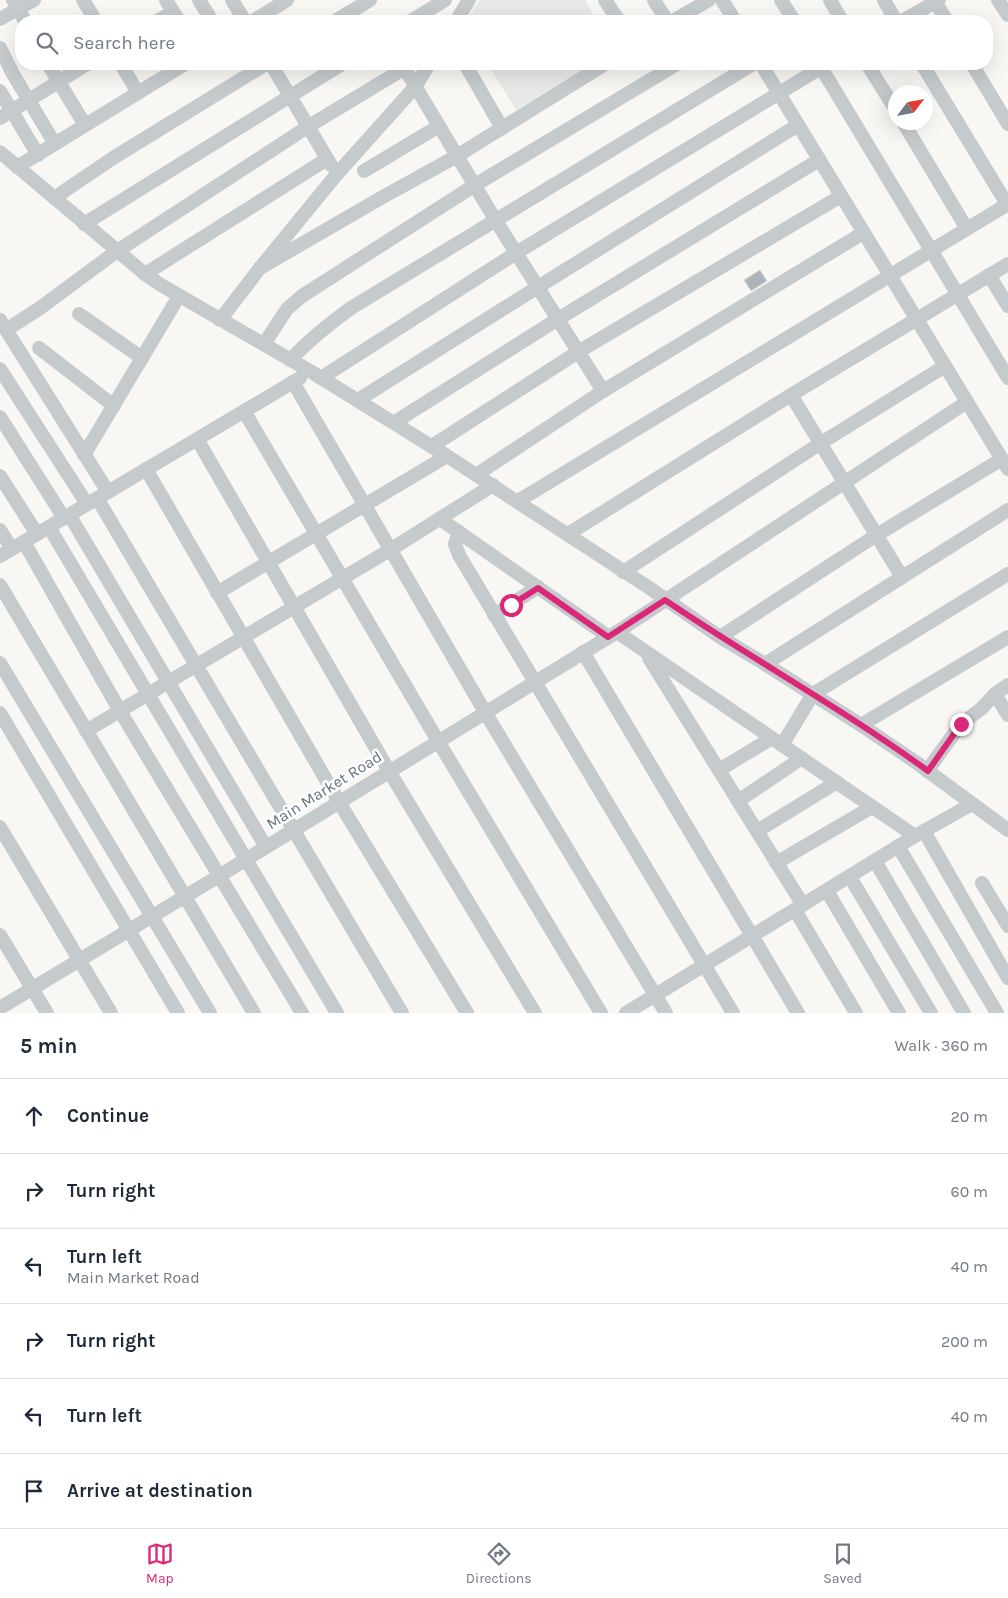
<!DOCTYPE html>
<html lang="en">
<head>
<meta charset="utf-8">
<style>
	body { margin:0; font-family:Karla,sans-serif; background:#f6f6f7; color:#1f2937 }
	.compass { position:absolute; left:888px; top:85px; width:45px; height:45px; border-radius:50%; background:#fff; box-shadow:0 5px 20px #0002; rotate:58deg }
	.stop { position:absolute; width:15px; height:15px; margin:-11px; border:4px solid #db2777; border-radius:50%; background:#fff }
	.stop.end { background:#db2777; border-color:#fff; box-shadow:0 1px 5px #0008 }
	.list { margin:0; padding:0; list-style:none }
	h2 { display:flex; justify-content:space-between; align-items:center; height:65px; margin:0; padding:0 20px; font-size:21px }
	h2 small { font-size:16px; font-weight:400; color:#747a83 }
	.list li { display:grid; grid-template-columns:32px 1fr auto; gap:15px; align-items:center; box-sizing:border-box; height:75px; padding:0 20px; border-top:1px solid #e0e1e3 }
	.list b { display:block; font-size:19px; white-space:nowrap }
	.list p { margin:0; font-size:16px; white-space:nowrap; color:#747a83 }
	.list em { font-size:16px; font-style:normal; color:#747a83 }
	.icon { flex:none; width:28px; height:28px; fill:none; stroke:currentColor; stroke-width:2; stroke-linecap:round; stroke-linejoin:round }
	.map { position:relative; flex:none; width:1008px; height:1013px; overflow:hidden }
	.search { position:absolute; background:#fff; box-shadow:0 5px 20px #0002; left:15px; right:15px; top:15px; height:55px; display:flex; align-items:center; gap:12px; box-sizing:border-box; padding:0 18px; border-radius:20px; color:#747a83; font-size:19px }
	.sheet { height:515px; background:#fff }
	nav { display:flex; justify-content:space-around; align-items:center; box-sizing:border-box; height:70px; border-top:1px solid #e0e1e3; background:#fff; font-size:14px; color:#747a83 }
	nav a { display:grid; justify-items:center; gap:2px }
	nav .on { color:#db2777 }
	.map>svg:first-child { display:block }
	.built { fill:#e8e9e7 }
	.building { fill:#abb5ba; stroke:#d9d9d7 }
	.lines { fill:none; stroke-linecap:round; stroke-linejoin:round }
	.minor { stroke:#c5cacd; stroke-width:14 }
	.route { stroke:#db2777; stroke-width:6 }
	.labels { text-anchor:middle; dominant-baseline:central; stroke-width:5; stroke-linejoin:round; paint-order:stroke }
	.street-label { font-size:16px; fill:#607582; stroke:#fff }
</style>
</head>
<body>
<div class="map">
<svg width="1008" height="1013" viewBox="0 0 1008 1013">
	<rect width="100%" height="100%" fill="#f8f7f4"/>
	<g class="built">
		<polygon points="480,0 585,0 597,21 465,21"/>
		<polygon points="488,64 593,64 516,110"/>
	</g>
	<polygon class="building" points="760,270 767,281 751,291 744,280"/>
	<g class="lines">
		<g class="minor">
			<polyline points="13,0 25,21"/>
			<polyline points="83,0 96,21"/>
			<polyline points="166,0 179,21"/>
			<polyline points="199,0 212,21"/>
			<polyline points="232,0 245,21"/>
			<polyline points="605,0 619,21"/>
			<polyline points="654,0 667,21"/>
			<polyline points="722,0 735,21"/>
			<polyline points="781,0 794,21"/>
			<polyline points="830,0 842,21"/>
			<polyline points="884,0 896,21"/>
			<polyline points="934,0 947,21"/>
			<polyline points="998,0 1008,15"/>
			<polyline points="0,19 34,0"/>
			<polyline points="157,21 173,12"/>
			<polyline points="253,21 287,0"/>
			<polyline points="335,21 370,0"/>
			<polyline points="411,21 445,0"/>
			<polyline points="456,21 469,0"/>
			<polyline points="673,21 709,0"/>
			<polyline points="902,21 939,0"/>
			<polyline points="0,48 13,74 55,144"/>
			<polyline points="48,64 85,125"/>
			<polyline points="121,64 138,93"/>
			<polyline points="271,64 331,165"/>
			<polyline points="402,64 496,221 603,391"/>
			<polyline points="465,64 502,128"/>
			<polyline points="761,64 1008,469"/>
			<polyline points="819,64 1008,378"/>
			<polyline points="867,64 896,110"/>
			<polyline points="922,64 1007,204"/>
			<polyline points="972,64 1008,124"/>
			<polyline points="0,91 38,155"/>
			<polyline points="0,118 87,64"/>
			<polyline points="903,122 967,229"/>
			<polyline points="0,152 145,274 161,285 310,371 447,456 648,587 720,637 765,664 861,725 917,763 1008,830"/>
			<polyline points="17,167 185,64"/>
			<polyline points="364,171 439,126"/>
			<polyline points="54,198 113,158 266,64"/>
			<polyline points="84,224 342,64"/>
			<polyline points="260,268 381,198 457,156 605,64"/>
			<polyline points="145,274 327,159"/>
			<polyline points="989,275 1008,306"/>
			<polyline points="79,314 142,358"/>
			<polyline points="0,320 108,492"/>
			<polyline points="220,320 260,268 337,174 415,87 429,64"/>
			<polyline points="6,330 40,308 117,251 309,126 405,68"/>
			<polyline points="264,344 287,309 302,296 475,185 677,64"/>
			<polyline points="39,348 114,406"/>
			<path d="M290,360C309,340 329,324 351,308L753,64"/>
			<polyline points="0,369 87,504"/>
			<polyline points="321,378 516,253 827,64"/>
			<polyline points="293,382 485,712 666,1013"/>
			<polyline points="791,395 902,577"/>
			<polyline points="358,400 538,287 798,125"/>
			<polyline points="244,411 438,741 601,1013"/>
			<polyline points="0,417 64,518"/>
			<polyline points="395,422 558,319 819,160"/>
			<polyline points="197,439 389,771 535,1013"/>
			<polyline points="432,446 578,352 841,196"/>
			<polyline points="84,455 179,296"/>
			<polyline points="146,469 339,802 467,1013"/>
			<polyline points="476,475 603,391 863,233"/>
			<polyline points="0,476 37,534"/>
			<polyline points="97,498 402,1013"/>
			<polyline points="518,501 1008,204"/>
			<polyline points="70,516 266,847"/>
			<polyline points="440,519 609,637"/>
			<polyline points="49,527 337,1013"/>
			<polyline points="0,530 12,549"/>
			<polyline points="459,532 455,544 459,555 733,1013"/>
			<polyline points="568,534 791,395 1008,264"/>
			<polyline points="24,542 120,711 302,1013"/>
			<polyline points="0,556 300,378"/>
			<polyline points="623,572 821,443 945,366"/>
			<polyline points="0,585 254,1013"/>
			<polyline points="217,593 447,456"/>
			<polyline points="494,615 538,587"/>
			<polyline points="617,632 915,836"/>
			<polyline points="720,637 875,536 1002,459"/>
			<polyline points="583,652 798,1013"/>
			<polyline points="649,658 803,905"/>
			<polyline points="0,663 210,1013"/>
			<polyline points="765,664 1008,510"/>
			<polyline points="995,694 1008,715"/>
			<polyline points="0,713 178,1013"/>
			<polyline points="861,725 1008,637"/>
			<polyline points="86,731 390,550 493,485"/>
			<polyline points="782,745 813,694 1008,574"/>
			<polyline points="719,770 772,738"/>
			<polyline points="927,771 961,724 981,709 995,694 1008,685"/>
			<polyline points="738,801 802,758"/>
			<polyline points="0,827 111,1013"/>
			<polyline points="757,831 837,782"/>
			<polyline points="924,831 1008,978"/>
			<polyline points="898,846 997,1013"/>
			<polyline points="875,861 964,1013"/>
			<polyline points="776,863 872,807"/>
			<polyline points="850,877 931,1013"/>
			<polyline points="982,883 1008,926"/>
			<polyline points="827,891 899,1013"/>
			<polyline points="795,910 856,1013"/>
			<polyline points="0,935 47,1013"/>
			<polyline points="0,1008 219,876 617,632 967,402"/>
			<polyline points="626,1013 915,836 972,804"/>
		</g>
	</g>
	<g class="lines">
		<path class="route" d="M511,605L538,588L608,637L665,600C752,659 843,709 928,771L961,724"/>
	</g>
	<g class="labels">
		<g class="street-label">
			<text transform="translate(324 790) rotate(-32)">Main Market Road</text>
		</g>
	</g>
</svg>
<svg class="compass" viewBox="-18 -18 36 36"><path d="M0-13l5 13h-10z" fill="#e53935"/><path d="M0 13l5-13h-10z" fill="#747a83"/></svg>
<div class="stop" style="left:511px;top:605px"></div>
<div class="stop end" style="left:961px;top:724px"></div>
<div class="search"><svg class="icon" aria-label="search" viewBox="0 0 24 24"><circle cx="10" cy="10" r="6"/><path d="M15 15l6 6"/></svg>Search here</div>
</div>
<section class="sheet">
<h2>5 min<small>Walk · 360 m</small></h2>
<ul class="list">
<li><svg class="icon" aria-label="ahead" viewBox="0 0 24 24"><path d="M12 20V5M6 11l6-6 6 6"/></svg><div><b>Continue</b></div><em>20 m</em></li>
<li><svg class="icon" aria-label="right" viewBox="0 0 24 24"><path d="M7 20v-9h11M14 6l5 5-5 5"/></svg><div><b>Turn right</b></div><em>60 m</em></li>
<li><svg class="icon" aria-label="left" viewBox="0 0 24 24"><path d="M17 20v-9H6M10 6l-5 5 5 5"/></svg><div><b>Turn left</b><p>Main Market Road</p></div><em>40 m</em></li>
<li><svg class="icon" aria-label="right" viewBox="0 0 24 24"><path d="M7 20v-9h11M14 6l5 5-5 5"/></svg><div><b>Turn right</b></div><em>200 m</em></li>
<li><svg class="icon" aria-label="left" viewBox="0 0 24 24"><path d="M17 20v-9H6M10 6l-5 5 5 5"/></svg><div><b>Turn left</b></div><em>40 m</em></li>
<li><svg class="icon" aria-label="arrive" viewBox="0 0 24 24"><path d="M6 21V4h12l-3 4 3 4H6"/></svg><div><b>Arrive at destination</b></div></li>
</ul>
</section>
<nav>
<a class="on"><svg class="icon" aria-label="map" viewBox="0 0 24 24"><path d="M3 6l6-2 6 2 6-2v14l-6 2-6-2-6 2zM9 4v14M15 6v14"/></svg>Map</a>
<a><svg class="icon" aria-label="directions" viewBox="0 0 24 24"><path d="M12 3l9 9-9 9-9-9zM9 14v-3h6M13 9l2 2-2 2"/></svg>Directions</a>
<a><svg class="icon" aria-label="saved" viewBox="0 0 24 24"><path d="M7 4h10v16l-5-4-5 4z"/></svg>Saved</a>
</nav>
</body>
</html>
